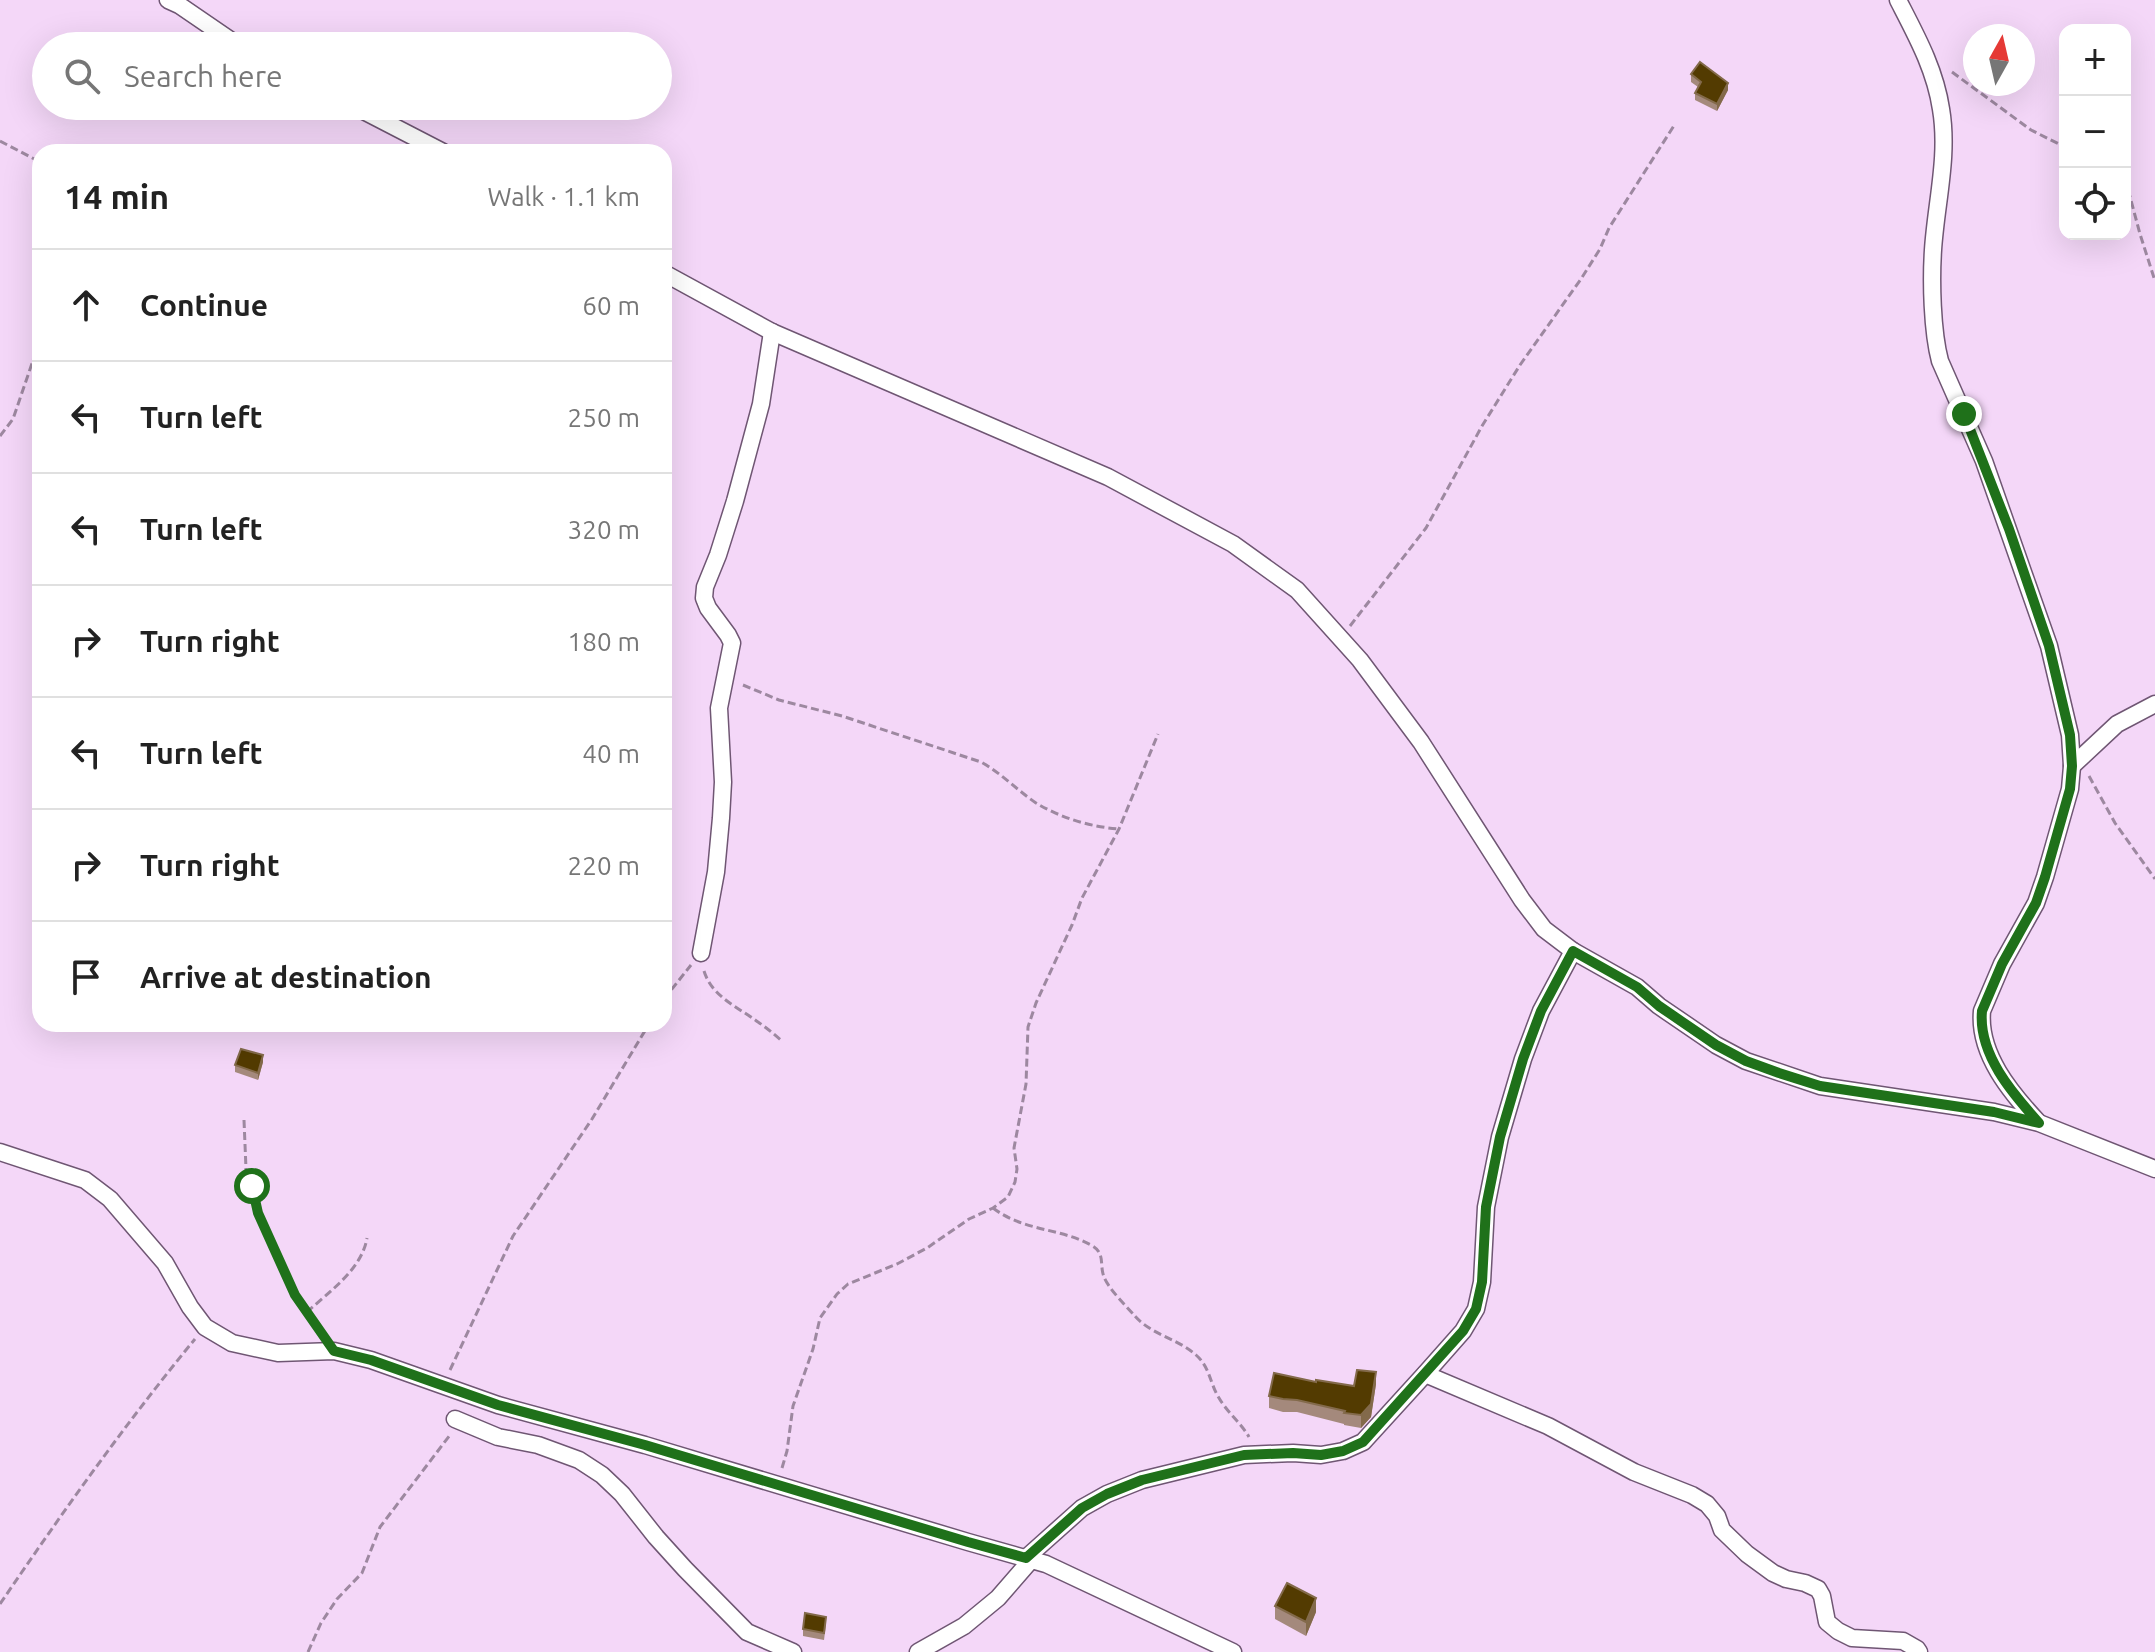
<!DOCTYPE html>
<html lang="en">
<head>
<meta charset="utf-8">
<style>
	body { margin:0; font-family:Ubuntu,sans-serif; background:#f6f6f6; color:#222 }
	.controls { position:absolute; right:24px; top:24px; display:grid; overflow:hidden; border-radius:16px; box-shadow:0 8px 32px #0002 }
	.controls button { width:72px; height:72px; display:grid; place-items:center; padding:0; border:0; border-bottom:2px solid #e0e0e0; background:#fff; color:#222; font:40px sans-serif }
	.compass { position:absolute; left:1963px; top:24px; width:72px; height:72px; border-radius:50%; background:#fff; box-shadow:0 8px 32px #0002; rotate:8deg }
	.stop { position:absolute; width:24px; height:24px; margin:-18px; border:6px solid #1f711a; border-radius:50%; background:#fff }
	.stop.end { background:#1f711a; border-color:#fff; box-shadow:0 2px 8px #0008 }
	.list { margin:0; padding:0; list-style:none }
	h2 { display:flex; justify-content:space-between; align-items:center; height:104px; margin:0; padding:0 32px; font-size:34px }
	h2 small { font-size:26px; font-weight:400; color:#767676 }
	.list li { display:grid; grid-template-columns:52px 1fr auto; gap:24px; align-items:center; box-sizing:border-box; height:112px; padding:0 32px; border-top:2px solid #e0e0e0 }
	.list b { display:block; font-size:30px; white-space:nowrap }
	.list em { font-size:26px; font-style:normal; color:#767676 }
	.icon { flex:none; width:44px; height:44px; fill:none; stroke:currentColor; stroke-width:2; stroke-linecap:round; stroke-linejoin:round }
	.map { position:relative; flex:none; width:2155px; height:1652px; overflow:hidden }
	.search { position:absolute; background:#fff; box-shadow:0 8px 32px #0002; left:32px; top:32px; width:640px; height:88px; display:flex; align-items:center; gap:20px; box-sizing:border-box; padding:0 28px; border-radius:44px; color:#767676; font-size:30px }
	.panel { position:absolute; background:#fff; box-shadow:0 8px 32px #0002; left:32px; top:144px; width:640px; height:888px; border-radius:24px }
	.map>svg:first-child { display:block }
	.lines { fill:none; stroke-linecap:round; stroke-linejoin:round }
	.street-casing { stroke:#6f5673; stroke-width:19 }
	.path { stroke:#9d88a0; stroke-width:3; stroke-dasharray:8 4; stroke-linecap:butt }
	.street { stroke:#fff; stroke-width:16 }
	.wall { fill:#a4897c }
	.shaded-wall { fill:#836a4b }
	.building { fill:#533b01; stroke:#836a4b; stroke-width:2 }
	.route { stroke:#1f711a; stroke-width:10 }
</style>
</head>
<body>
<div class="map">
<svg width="2155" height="1652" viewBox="0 0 2155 1652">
	<rect width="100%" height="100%" fill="#f4d7f8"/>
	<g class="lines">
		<g class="street-casing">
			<g id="street">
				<polyline points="168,0 179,5 239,46"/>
				<path d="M1898,0C1916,35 1935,69 1941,109C1949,156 1936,203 1933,250C1931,281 1932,331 1940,361L1984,461L2049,646L2070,735L2072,766L2070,789L2045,877L2036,903L2002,964L1982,1011C1978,1054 2011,1093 2038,1122"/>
				<polyline points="354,106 443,152"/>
				<polyline points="664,273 772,332 1108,477 1233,544 1297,590 1360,660 1421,742 1522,900 1544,929 1573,951 1637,987 1659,1006 1716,1045 1746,1061 1820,1086 1994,1112 2039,1123 2155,1169"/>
				<polyline points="2072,766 2117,724 2155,704"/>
				<polyline points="701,953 716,872 721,818 723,782 719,708 732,643 728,635 708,608 704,598 705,587 718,555 735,501 761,404 772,332"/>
				<polyline points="0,1152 85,1180 110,1199 165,1263 190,1307 205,1327 232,1343 278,1353 334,1351 371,1360 498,1405 645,1445 968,1542 1046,1564 1233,1652"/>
				<polyline points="1425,1374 1548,1426 1634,1472 1692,1495 1707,1504 1717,1516 1722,1530 1747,1554 1773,1573 1786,1579 1805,1583 1818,1589 1822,1596 1827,1622 1838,1631 1852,1638 1903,1641 1917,1649 1919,1652"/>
				<polyline points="455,1419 498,1437 538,1445 579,1460 602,1475 622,1494 656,1537 685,1569 747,1632 793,1652"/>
				<polyline points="1026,1558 1082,1508 1107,1494 1142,1480 1244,1455 1293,1453 1321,1455 1343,1451 1363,1442 1425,1374 1463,1331 1476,1309 1482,1282 1486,1207 1500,1137 1523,1059 1541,1011 1573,951"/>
				<polyline points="918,1652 964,1626 998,1598 1031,1560"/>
			</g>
		</g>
		<g class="path">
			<polyline points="1952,72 2031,130 2065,147"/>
			<polyline points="0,141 40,162"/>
			<polyline points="2125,178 2140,234 2155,281"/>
			<polyline points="0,436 13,419 40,340"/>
			<polyline points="1350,626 1426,528 1482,426 1520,365 1581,279 1600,249 1609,228 1675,124"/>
			<path d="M743,685L779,700L842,716L981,762C1001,773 1017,790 1036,803C1061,818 1091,827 1119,829"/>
			<polyline points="2089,776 2115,823 2155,879"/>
			<path d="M704,971C712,997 738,1007 758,1022C767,1028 775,1035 783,1042"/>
			<polyline points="664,999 691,965"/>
			<polyline points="244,1120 246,1169 258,1213 295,1295 322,1335"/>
			<path d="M993,1208C1023,1231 1060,1228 1091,1245C1106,1253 1099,1264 1104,1277C1108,1288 1126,1306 1134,1315C1151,1335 1177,1338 1196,1355C1210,1367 1210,1384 1219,1398C1227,1412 1241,1423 1249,1437"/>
			<path d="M307,1312C329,1292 362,1269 367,1238"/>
			<polyline points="450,1370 513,1236 592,1119 649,1024"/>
			<polyline points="782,1468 787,1451 793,1406 813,1349 820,1318 837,1294 848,1284 897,1264 927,1248 969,1219 993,1208 1008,1197 1015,1182 1017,1169 1014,1148 1026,1084 1028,1027 1036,1003 1072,925 1082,898 1119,829 1158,734"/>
			<path d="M0,1604C62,1513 125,1424 195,1339"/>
			<polyline points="308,1652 321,1623 337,1599 362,1573 380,1527 450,1435"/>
		</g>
		<use href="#street" class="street"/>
	</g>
	<g class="wall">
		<polygon points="1691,74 1728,90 1717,111 1695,100 1695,93 1698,87 1691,82"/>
		<polygon points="263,1062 258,1080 235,1072 235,1065"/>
		<polygon points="1316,1382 1354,1386 1376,1384 1371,1417 1361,1428 1344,1425 1344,1424 1297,1412 1283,1412 1269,1408 1269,1396"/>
		<polygon points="1275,1606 1316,1612 1306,1636 1275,1619"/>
		<polygon points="826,1624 824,1640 803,1636 803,1629"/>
	</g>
	<g class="shaded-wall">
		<polygon points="1728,83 1728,90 1717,111 1717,104"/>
		<polygon points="263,1055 263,1062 258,1080 258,1073"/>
		<polygon points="1376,1372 1376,1384 1371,1417 1361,1428 1361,1415"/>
		<polygon points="1316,1598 1316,1612 1306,1636 1306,1622"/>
	</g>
	<g class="building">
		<polygon points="1700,62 1728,83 1717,104 1695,93 1701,82 1691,74"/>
		<polygon points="241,1049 263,1055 258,1073 235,1065"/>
		<polygon points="1357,1370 1376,1372 1371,1404 1361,1415 1344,1413 1345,1411 1297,1400 1283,1399 1269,1396 1274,1373 1316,1382 1316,1380 1354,1386"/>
		<polygon points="1287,1583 1316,1598 1306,1622 1275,1606"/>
		<polygon points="805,1613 826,1617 824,1633 803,1629"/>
	</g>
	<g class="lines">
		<path class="route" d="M252,1186L258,1213L295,1295L334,1351L371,1360L498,1405L645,1445L968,1542L1026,1558L1082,1508L1107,1494L1142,1480L1244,1455L1293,1453L1321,1455L1343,1451L1363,1442L1463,1331L1476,1309L1482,1282L1486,1207L1500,1137L1523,1059L1541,1011L1573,951L1637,987L1659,1006L1716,1045L1746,1061L1779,1073L1820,1086L1994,1112L2039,1123C2012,1093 1978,1054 1982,1011L2002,964L2036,903L2045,877L2070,789L2072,766L2070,735L2049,646L2009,529L1964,414"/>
	</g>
</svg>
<div class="controls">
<button>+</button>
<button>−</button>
<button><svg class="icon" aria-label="locate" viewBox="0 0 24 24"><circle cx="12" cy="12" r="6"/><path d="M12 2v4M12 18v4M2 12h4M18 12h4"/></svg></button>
</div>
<svg class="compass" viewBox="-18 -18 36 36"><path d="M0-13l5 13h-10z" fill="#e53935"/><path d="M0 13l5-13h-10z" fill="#767676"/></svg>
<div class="stop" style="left:252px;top:1186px"></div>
<div class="stop end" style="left:1964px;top:414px"></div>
<div class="search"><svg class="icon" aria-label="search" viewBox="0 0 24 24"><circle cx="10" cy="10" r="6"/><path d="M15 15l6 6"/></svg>Search here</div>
<section class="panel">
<h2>14 min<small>Walk · 1.1 km</small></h2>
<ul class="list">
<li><svg class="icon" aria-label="ahead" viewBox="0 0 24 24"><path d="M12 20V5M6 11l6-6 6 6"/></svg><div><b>Continue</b></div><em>60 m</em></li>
<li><svg class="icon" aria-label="left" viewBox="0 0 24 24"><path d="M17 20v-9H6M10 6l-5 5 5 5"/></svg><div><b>Turn left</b></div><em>250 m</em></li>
<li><svg class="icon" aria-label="left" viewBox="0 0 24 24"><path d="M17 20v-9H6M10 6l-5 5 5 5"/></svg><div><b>Turn left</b></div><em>320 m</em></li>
<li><svg class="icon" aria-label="right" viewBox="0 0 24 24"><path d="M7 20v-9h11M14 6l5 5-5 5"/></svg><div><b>Turn right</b></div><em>180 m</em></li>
<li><svg class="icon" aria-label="left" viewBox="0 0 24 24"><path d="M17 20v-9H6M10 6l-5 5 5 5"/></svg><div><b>Turn left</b></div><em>40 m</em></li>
<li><svg class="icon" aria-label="right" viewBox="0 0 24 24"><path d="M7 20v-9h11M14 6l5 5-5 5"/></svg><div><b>Turn right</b></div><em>220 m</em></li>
<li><svg class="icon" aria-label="arrive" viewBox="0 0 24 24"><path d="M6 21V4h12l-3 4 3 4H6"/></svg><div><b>Arrive at destination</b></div></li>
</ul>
</section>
</div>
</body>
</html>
